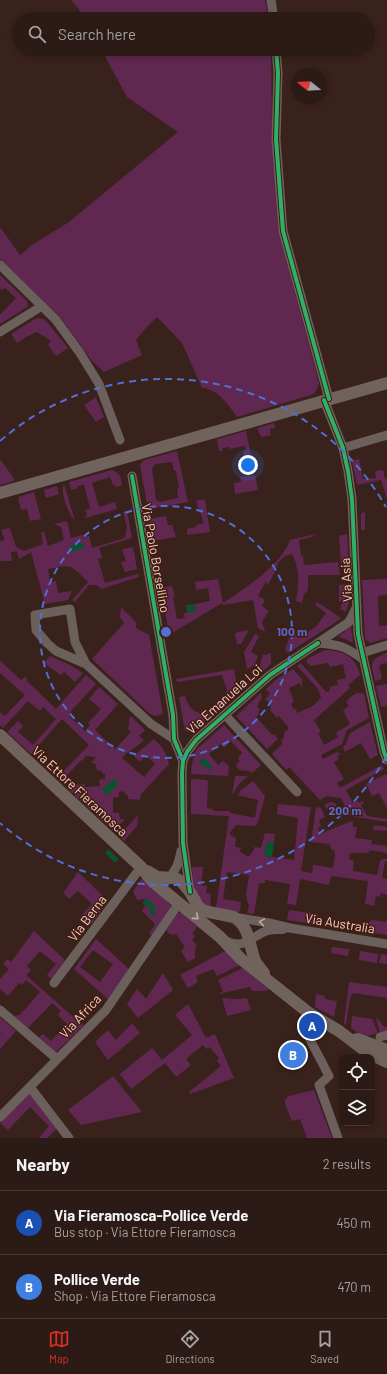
<!DOCTYPE html>
<html lang="en">
<head>
<meta charset="utf-8">
<style>
	body { margin:0; font-family:Barlow,sans-serif; background:#33231e; color:#f1f3f6 }
	.controls { position:absolute; right:12px; bottom:12px; display:grid; overflow:hidden; border-radius:8px; box-shadow:0 2px 6px #0003 }
	.controls button { width:36px; height:36px; display:grid; place-items:center; padding:0; border:0; border-bottom:1px solid #473834; background:#2b1a15; color:#f1f3f6; font:20px sans-serif }
	.compass { position:absolute; left:291px; top:68px; width:36px; height:36px; border-radius:50%; background:#2b1a15; box-shadow:0 2px 6px #0003; rotate:288deg }
	.you { position:absolute; left:248px; top:465px; width:14px; height:14px; margin:-10px; border:3px solid #fff; border-radius:50%; background:#1a73e8; box-shadow:0 0 0 6px #1a73e833 }
	.badge { display:grid; place-items:center; width:26px; height:26px; border-radius:50%; background:#d93025; color:#fff; font-size:13px; font-weight:700 }
	.pin { position:absolute; translate:-50% -50%; border:2px solid #fff; box-shadow:0 1px 4px #0006 }
	.list { margin:0; padding:0; list-style:none }
	h2 { display:flex; justify-content:space-between; align-items:center; height:52px; margin:0; padding:0 16px; font-size:17px }
	h2 small { font-size:13px; font-weight:400; color:#a6a1a0 }
	.list li { display:grid; grid-template-columns:26px 1fr auto; gap:12px; align-items:center; box-sizing:border-box; height:64px; padding:0 16px; border-top:1px solid #473834 }
	.list b { display:block; font-size:15px; white-space:nowrap }
	.list p { margin:0; font-size:13px; white-space:nowrap; color:#a6a1a0 }
	.list em { font-size:13px; font-style:normal; color:#a6a1a0 }
	.icon { flex:none; width:22px; height:22px; fill:none; stroke:currentColor; stroke-width:2; stroke-linecap:round; stroke-linejoin:round }
	.map { position:relative; flex:none; width:387px; height:1138px; overflow:hidden }
	.search { position:absolute; background:#2b1a15; box-shadow:0 2px 6px #0003; left:12px; right:12px; top:12px; height:44px; display:flex; align-items:center; gap:10px; box-sizing:border-box; padding:0 14px; border-radius:22px; color:#a6a1a0; font-size:15px }
	.sheet { height:180px; background:#2b1a15 }
	nav { display:flex; justify-content:space-around; align-items:center; box-sizing:border-box; height:56px; border-top:1px solid #473834; background:#2b1a15; font-size:11px; color:#a6a1a0 }
	nav a { display:grid; justify-items:center; gap:2px }
	nav .on { color:#d93025 }
	.map>svg:first-child { display:block }
	.green { fill:#602851; fill-rule:evenodd }
	.water { fill:#095331 }
	.lines { fill:none; stroke-linecap:round; stroke-linejoin:round }
	.street { stroke:#6c605d; stroke-width:9 }
	.secondary { stroke:#70625d; stroke-width:12 }
	.cycleway-casing { stroke:#451b10; stroke-width:6 }
	.cycleway { stroke:#2db169; stroke-width:4 }
	.oneway { stroke:#c2aba4 }
	.oneway2 { stroke:#c0aaa4 }
	.ring { fill:none; stroke:#516fd4; stroke-width:2; stroke-dasharray:7 5 }
	.labels { text-anchor:middle; dominant-baseline:central; stroke-width:3; stroke-linejoin:round; paint-order:stroke }
	.street-label { font-size:13px; fill:#eed2ca; stroke:#451b10 }
	.centre { fill:#516fd4; stroke:#451b10; stroke-width:2 }
	.ring-label { font-size:12px; text-anchor:middle; font-weight:bold; fill:#516fd4; stroke:#451b10; stroke-width:3; stroke-linejoin:round; paint-order:stroke }
</style>
</head>
<body>
<div class="map">
<svg width="387" height="1138" viewBox="0 0 387 1138">
	<rect width="100%" height="100%" fill="#39221c"/>
	<g class="green">
		<polygon points="71,0 265,0 269,19 84,19 78,8"/>
		<path d="M101,49H271L272,139L278,229L319,383L317,389L314,394L237,417C228,404 218,389 202,388L182,343L157,317L145,329L136,340L142,355L104,372L91,360L61,318L0,259V227L20,255L32,245L69,222L178,132L127,97Z"/>
		<polygon points="0,275 26,300 28,304 27,307 0,324 0,315 16,298 5,288 2,290 0,289"/>
		<polygon points="39,318 44,319 47,322 68,348 56,356 48,345 51,341 37,332 26,337 17,343 11,334 35,319"/>
		<polygon points="96,397 104,417 96,422 84,405"/>
		<polygon points="274,423 275,428 270,429 271,435 261,437 257,428"/>
		<polygon points="246,431 253,466 246,467 243,451 246,450 244,446 230,449 229,447 222,448 223,451 219,451 217,439"/>
		<path d="M177,451L188,502L148,509L140,465L144,460ZM172,462L174,471H176L179,488L177,489L178,498L160,502L156,500L152,469L155,464Z"/>
		<polygon points="0,459 13,477 14,481 0,485"/>
		<polygon points="359,459 363,479 376,478 375,471 383,470 385,479 387,478 387,499 381,480 357,485 352,461"/>
		<path d="M112,470C120,473 121,477 122,485L117,487L113,485L110,477L92,483L99,507L115,502L117,509L85,518L87,514L85,510L90,508L84,485L77,486L78,488L71,490L69,482Z"/>
		<polygon points="255,475 258,490 235,494 234,483 241,482 240,477"/>
		<path d="M64,484L75,521C68,514 60,493 64,484Z"/>
		<polygon points="57,486 59,494 46,498 44,490"/>
		<polygon points="34,492 41,519 30,521 27,509 21,510 18,497"/>
		<polygon points="205,499 210,532 187,535 187,529 196,527 196,525 204,523 196,501"/>
		<path d="M127,511L132,538L99,548L102,558L98,559L105,583L138,574L139,577L101,589L97,585H89L75,602L72,600L88,582C70,564 73,564 48,569L50,582L56,581L58,593L72,591L68,600L45,604L31,552L19,559L17,551L11,552L12,561H0V541L5,540L1,530L10,528L16,547L24,551L43,544L41,532H44L48,546L64,540L61,527L54,524L67,521L71,538L82,535L83,538L89,536L92,548L125,538L127,527L123,512Z"/>
		<polygon points="365,512 365,530 361,530 361,513"/>
		<polygon points="166,516 168,525 172,525 176,537 153,541 149,519"/>
		<path d="M316,534L312,537L299,540L301,556L303,555L304,565L338,562L340,575H308V590L304,594L302,603L296,601C299,585 300,568 292,554C282,555 278,563 274,571L275,572L267,586L266,581L258,596L265,600L262,606L269,611L262,622L265,632L258,628L253,600L223,605L222,603L169,635L161,588L172,586L175,597H173L177,619L185,618L184,613L196,611L195,604L210,601L208,588L196,590L195,582L218,579L223,603C246,587 280,567 290,540Z"/>
		<polygon points="347,534 349,563 341,563 339,536"/>
		<polygon points="133,547 137,569 125,572 121,562 126,561 122,549"/>
		<polygon points="387,579 387,595 378,596 379,626 387,626 387,638 371,643 367,641 365,638 362,580"/>
		<polygon points="349,584 350,599 346,612 340,609 343,601 339,601 339,585"/>
		<path d="M317,602L341,618L336,622L288,653L285,649L292,632C311,636 316,627 326,613L315,605Z"/>
		<polygon points="121,607 136,622 136,628 149,635 163,714 155,716 150,714 92,659 124,623 120,617"/>
		<polygon points="351,626 353,643 345,639 338,637"/>
		<polygon points="249,630 241,644 237,644 235,633"/>
		<path d="M255,634L259,636L251,652L258,656C254,664 257,665 247,669L244,652Z"/>
		<path d="M325,650C343,650 356,657 360,675L348,685L350,688L314,720L321,732L318,733L324,745L338,737L336,733L350,724L343,710L349,706L346,702C352,695 356,691 364,694L369,718L347,730L342,744L321,755L323,759L337,752L341,754L337,756L339,759L334,762L344,779L337,783L340,788L382,765L384,769L346,790L353,803L358,801L359,803L363,801L364,803L361,805L367,816L387,819V822L350,816L341,798L327,796L320,800L289,767L286,770L272,754L283,743L281,741L284,738V733L289,728L279,716L277,718L270,710L271,705L265,699L270,694L266,689L277,679L293,669L302,679V688L300,683L289,688L294,702L291,703L293,709L295,708L297,713C307,709 316,706 321,697L318,689L297,666L301,663L326,692L330,691V687L338,685L337,680L346,678L343,664L330,667L328,663C322,663 317,666 311,666L307,663V659Z"/>
		<path d="M387,653V663L379,665L382,679L375,681C371,663 368,660 387,653Z"/>
		<polygon points="263,654 265,655 271,653 271,664 261,673 260,665"/>
		<polygon points="50,656 70,665 83,673 75,682 64,672 61,675 44,663"/>
		<path d="M0,661L21,680L26,676L27,681L56,709L86,675L96,684L71,711L69,716L85,731L90,725L88,723L101,709L89,699L99,687L118,704L95,730L115,749L131,732L127,728L129,726V720L131,716L145,730L139,736L144,740C137,748 129,749 122,758L144,777L155,764L146,755L140,762L134,756L154,739C162,747 167,753 169,764L141,794L140,800L128,799V795L125,794L124,791L119,792V797L113,798V813H119L120,819H125L114,831L68,789L72,785L85,784V787L100,786L99,780L105,779V774L102,773L101,770L97,771L96,764L91,763L96,757L86,756L83,760L80,761L61,782L57,778L89,745L62,719L31,754L7,732L18,721L23,726L18,732L33,745L56,719L43,707L40,711L28,701L3,728L0,725V712L5,716L25,695L0,673Z"/>
		<path d="M234,669L238,692L192,732L185,731L179,697L185,696C188,706 192,712 203,714L225,696L227,690L222,675L177,682L176,679Z"/>
		<polygon points="387,684 387,706 381,707 376,686"/>
		<polygon points="261,693 262,698 259,702 257,706 260,710 258,712 259,714 256,717 272,735 274,734 278,739 267,749 236,716"/>
		<polygon points="370,722 378,755 370,759 361,743 345,752 343,747 346,744 349,735 352,732"/>
		<polygon points="224,725 261,765 252,773 249,771 239,770 236,765 240,761 238,758 242,753 231,741 224,748 220,744 209,754 218,765 223,761 229,766 228,776 191,774 192,763 196,750"/>
		<polygon points="386,774 387,777 387,808 379,793 372,796 366,784"/>
		<polygon points="235,776 248,776 239,784 232,795"/>
		<polygon points="191,779 207,780 208,783 207,808 213,809 213,811 230,811 230,813 255,818 258,800 238,795 241,790 253,781 265,796 258,822 255,826 236,825 229,834 236,838 235,847 241,848 239,851 248,857 254,850 254,847 261,848 265,833 275,834 274,842 267,842 265,856 294,860 298,818 277,814 278,804 311,807 301,871 312,873 313,865 333,868 335,855 334,850 332,850 329,844 311,842 316,807 321,808 325,817 319,820 321,826 318,828 320,834 349,822 353,822 353,827 357,827 355,838 372,840 371,844 387,846 387,853 370,850 368,853 350,853 349,859 354,861 353,871 377,875 380,861 383,859 387,859 387,861 385,861 382,878 387,879 387,895 381,893 380,897 376,896 374,906 365,904 368,881 331,876 329,885 300,879 296,905 287,904 290,884 265,880 265,883 259,883 254,914 247,913 249,907 246,895 249,875 227,872 223,899 241,902 240,912 216,908 229,816 191,814"/>
		<polygon points="331,802 334,803 338,807 331,810 330,808 327,809 324,805"/>
		<polygon points="138,815 137,826 124,841 119,836"/>
		<polygon points="374,825 387,827 387,831 373,830"/>
		<path d="M192,867H203L201,885L207,886L206,893L211,894L210,907C193,901 193,882 192,867Z"/>
		<polygon points="78,872 108,901 91,925 81,916 92,904 78,891 69,899 63,893"/>
		<polygon points="142,878 168,902 171,906 169,911 152,935 149,934 155,924 142,911 145,906 143,903 145,899 137,900 133,891"/>
		<polygon points="289,910 318,914 316,924 287,920"/>
		<polygon points="178,913 181,913 197,927 192,934 195,936 192,940 196,944 195,954 195,958 188,962 181,951 185,947 176,934 172,935 168,933 166,929"/>
		<polygon points="387,918 387,935 368,932 369,922 372,920 386,922"/>
		<polygon points="34,931 65,960 51,979 47,975 56,964 40,951 27,966 31,970 26,975 71,1015 84,1025 56,1052 39,1037 43,1034 51,1041 67,1024 58,1015 61,1011 52,1003 28,1028 14,1016 20,1015 40,992 26,980 22,985 19,983 8,996 0,989 0,979 9,969 3,964 7,959 11,962"/>
		<path d="M96,939L129,969L108,999L74,969ZM93,950L113,964L100,982L80,967Z"/>
		<polygon points="332,947 349,949 348,956 331,953"/>
		<polygon points="225,951 240,965 217,976 213,969 196,976 198,982 188,988 180,975"/>
		<polygon points="360,951 378,954 377,963 359,960"/>
		<polygon points="381,954 387,955 387,964 379,963"/>
		<polygon points="242,967 269,989 266,991 252,991 250,987 218,994 223,991 218,980 241,969"/>
		<polygon points="163,973 173,990 138,1018 127,1004 137,989 146,999"/>
		<polygon points="349,982 387,987 387,998 353,993 350,998 346,1025 344,1023"/>
		<polygon points="316,994 325,996 325,999 337,1001 334,1017 315,1007"/>
		<polygon points="222,998 240,999 247,998 251,1010 227,1016"/>
		<polygon points="188,1004 206,1038 215,1034 234,1078 190,1094 189,1092 221,1066 217,1061 219,1058 210,1047 207,1049 203,1045 186,1059 191,1065 176,1077 165,1063 131,1089 120,1074 152,1048 162,1060 192,1035 175,1015"/>
		<polygon points="352,1016 372,1019 378,1033 364,1037 351,1028"/>
		<polygon points="0,1017 16,1031 0,1049 0,1034 1,1033 0,1031"/>
		<polygon points="376,1018 379,1020 384,1027 387,1026 387,1031 380,1033"/>
		<polygon points="132,1023 140,1033 108,1060 95,1042 108,1030 116,1040"/>
		<polygon points="113,1076 142,1112 81,1125 68,1110"/>
		<polygon points="314,1090 332,1138 307,1138 300,1119 292,1121 285,1104 285,1100 289,1096"/>
		<polygon points="30,1092 58,1128 47,1138 39,1138 49,1126 30,1107 8,1130 0,1123"/>
	</g>
	<g class="water">
		<polygon points="82,543 84,544 83,548 72,552 70,546"/>
		<polygon points="195,604 196,611 187,613 186,605"/>
		<polygon points="204,758 212,767 208,770 204,765 202,766 199,762"/>
		<polygon points="113,779 118,784 108,795 102,790"/>
		<polygon points="267,842 274,842 272,857 264,856"/>
		<polygon points="108,849 119,859 115,863 105,853"/>
		<polygon points="145,899 149,900 155,907 155,915 150,915 150,909 148,906 145,906 143,903"/>
	</g>
	<g class="lines">
		<g class="street">
			<polyline points="271,0 274,19"/>
			<polyline points="276,49 278,73 276,139 283,231 329,399"/>
			<polyline points="0,265 56,320 80,353 99,384 120,440"/>
			<polyline points="0,332 42,306"/>
			<polyline points="324,400 343,448 348,471 352,499 358,634 384,752 387,760"/>
			<polyline points="343,448 387,435"/>
			<polyline points="132,476 173,715 174,739 183,761"/>
			<path d="M357,606L349,622L318,643C341,645 344,646 363,659"/>
			<polyline points="362,653 387,645"/>
			<polyline points="86,664 75,642 70,609 35,615 36,630 47,643 56,651 86,664 151,724 174,739"/>
			<polyline points="225,715 297,792"/>
			<path d="M168,880C177,867 178,866 181,851"/>
			<polyline points="190,892 183,843 182,773 183,761 187,752 196,740 270,675 318,643"/>
			<polyline points="234,917 269,923 290,928 387,944"/>
			<path d="M226,941C242,950 251,937 266,931C271,929 279,930 284,929"/>
			<polyline points="54,983 141,867"/>
			<polyline points="0,1010 57,1059"/>
			<polyline points="309,1013 303,1026 329,1076 319,1085 338,1138"/>
			<polyline points="380,1037 387,1035"/>
			<polyline points="30,1087 69,1138"/>
			<polyline points="0,1117 106,1010 179,903"/>
		</g>
		<g class="secondary">
			<polyline points="0,493 387,383"/>
			<polyline points="0,735 141,867 152,881 220,937 241,959 309,1013 339,1031 368,1053 387,1062"/>
			<path d="M147,871L157,877L175,878L181,881L190,892L198,906L204,911L234,917C250,927 249,945 255,961C257,965 261,969 264,973"/>
			<polyline points="357,1039 387,1050"/>
		</g>
		<g class="cycleway-casing">
			<g id="cycleway">
				<polyline points="276,49 278,73 276,139 283,231 329,399"/>
				<polyline points="324,400 343,448 348,471 352,499 358,634 384,752 387,760"/>
				<polyline points="132,476 173,715 174,739 183,761"/>
				<polyline points="190,892 183,843 182,773 183,761 187,752 196,740 270,675 318,643"/>
			</g>
		</g>
		<use href="#cycleway" class="cycleway"/>
	</g>
	<defs><path id="oneway-chevron" d="M-2-3.5L2.5 0L-2 3.5" fill="none" stroke-width="1.6" stroke-linecap="round" stroke-linejoin="round"/></defs>
	<use class="oneway" href="#oneway-chevron" transform="translate(196 917) rotate(40)"/>
	<use class="oneway2" href="#oneway-chevron" transform="translate(262 922) rotate(-171)"/>
	<g class="ring">
		<circle cx="166" cy="632" r="126"/>
		<path d="M386 757A253 253 0 0 1 0 823M0 441A253 253 0 0 1 386 507"/>
	</g>
	<g class="labels">
		<g class="street-label">
			<text transform="translate(156 558) rotate(80)">Via Paolo Borsellino</text>
			<text transform="translate(346 580) rotate(-93)">Via Asia</text>
			<text transform="translate(224 699) rotate(-42)">Via Emanuela Loi</text>
			<text transform="translate(80 791) rotate(43)">Via Ettore Fieramosca</text>
			<text transform="translate(87 918) rotate(-53)">Via Berna</text>
			<text transform="translate(340 923) rotate(9)">Via Australia</text>
			<text transform="translate(80 1016) rotate(-47)">Via Africa</text>
		</g>
	</g>
	<circle cx="166" cy="632" r="6" class="centre"/>
	<g class="ring-label">
		<text x="292" y="636">100 m</text>
		<text x="345" y="815">200 m</text>
	</g>
</svg>
<div class="controls">
<button><svg class="icon" aria-label="locate" viewBox="0 0 24 24"><circle cx="12" cy="12" r="6"/><path d="M12 2v4M12 18v4M2 12h4M18 12h4"/></svg></button>
<button><svg class="icon" aria-label="layers" viewBox="0 0 24 24"><path d="M12 4l9 5-9 5-9-5zM3 14l9 5 9-5"/></svg></button>
</div>
<svg class="compass" viewBox="-18 -18 36 36"><path d="M0-13l5 13h-10z" fill="#e53935"/><path d="M0 13l5-13h-10z" fill="#a6a1a0"/></svg>
<div class="you"></div>
<div class="pin badge" style="left:312px;top:1026px;background:#1a4fb4">A</div>
<div class="pin badge" style="left:293px;top:1055px;background:#3f7fe0">B</div>
<div class="search"><svg class="icon" aria-label="search" viewBox="0 0 24 24"><circle cx="10" cy="10" r="6"/><path d="M15 15l6 6"/></svg>Search here</div>
</div>
<section class="sheet">
<h2>Nearby<small>2 results</small></h2>
<ul class="list">
<li><span class="badge" style="background:#1a4fb4">A</span><div><b>Via Fieramosca-Pollice Verde</b><p>Bus stop · Via Ettore Fieramosca</p></div><em>450 m</em></li>
<li><span class="badge" style="background:#3f7fe0">B</span><div><b>Pollice Verde</b><p>Shop · Via Ettore Fieramosca</p></div><em>470 m</em></li>
</ul>
</section>
<nav>
<a class="on"><svg class="icon" aria-label="map" viewBox="0 0 24 24"><path d="M3 6l6-2 6 2 6-2v14l-6 2-6-2-6 2zM9 4v14M15 6v14"/></svg>Map</a>
<a><svg class="icon" aria-label="directions" viewBox="0 0 24 24"><path d="M12 3l9 9-9 9-9-9zM9 14v-3h6M13 9l2 2-2 2"/></svg>Directions</a>
<a><svg class="icon" aria-label="saved" viewBox="0 0 24 24"><path d="M7 4h10v16l-5-4-5 4z"/></svg>Saved</a>
</nav>
</body>
</html>
